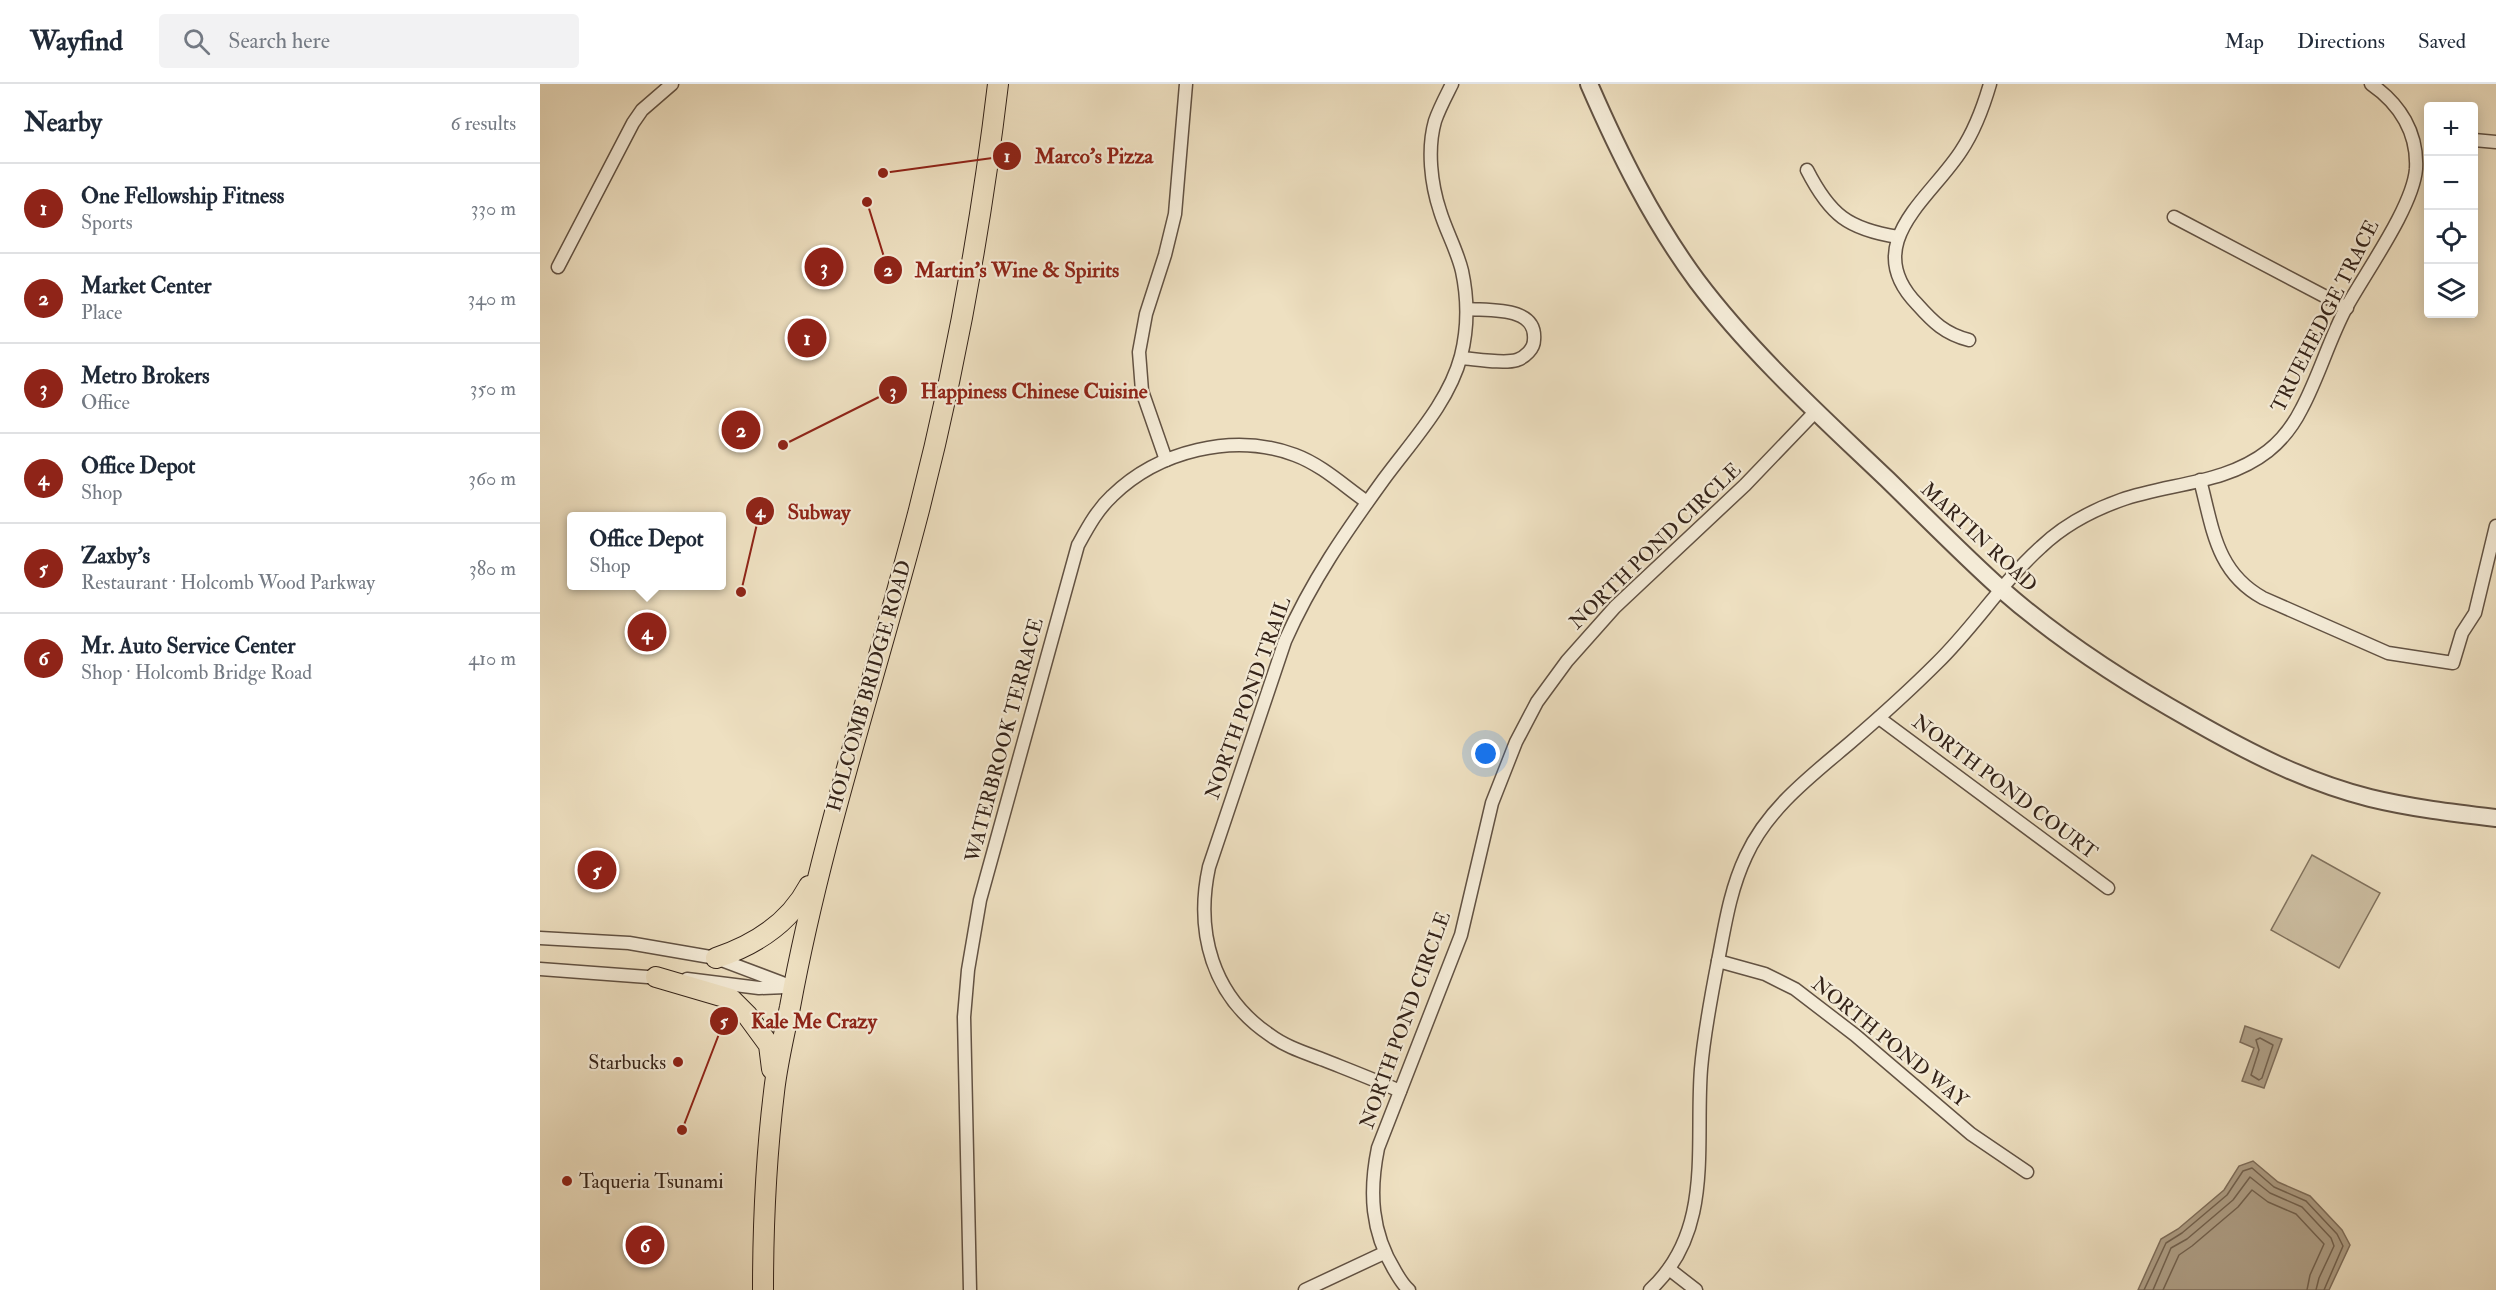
<!DOCTYPE html>
<html lang="en">
<head>
<meta charset="utf-8">
<style>
	body { margin:0; font-family:"IM FELL Double Pica",serif; background:#f2f2f3; color:#1f2937 }
	.controls { position:absolute; right:18px; top:18px; display:grid; overflow:hidden; border-radius:6px; box-shadow:0 3px 15px #0003 }
	.controls button { width:54px; height:54px; display:grid; place-items:center; padding:0; border:0; border-bottom:2px solid #e0e1e3; background:#fff; color:#1f2937; font:30px sans-serif }
	.you { position:absolute; left:946px; top:670px; width:21px; height:21px; margin:-15px; border:4px solid #fff; border-radius:50%; background:#1a73e8; box-shadow:0 0 0 9px #1a73e833 }
	.badge { display:grid; place-items:center; width:39px; height:39px; border-radius:50%; background:#8f2418; color:#fff; font-size:20px; font-weight:700 }
	.pin { position:absolute; translate:-50% -50%; border:3px solid #fff; box-shadow:0 2px 6px #0006 }
	.popup { position:absolute; left:27px; top:428px; width:159px; height:78px; box-sizing:border-box; display:grid; place-content:center; border-radius:6px; background:#fff; filter:drop-shadow(0 2px 4px #0005); font-size:20px; white-space:nowrap; color:#747a83 }
	.popup b { font-size:22px; color:#1f2937 }
	.popup::after { content:''; position:absolute; left:50%; top:100%; margin-left:-12px; border:12px solid transparent; border-top-color:#fff }
	.list { margin:0; padding:0; list-style:none }
	h2 { display:flex; justify-content:space-between; align-items:center; height:78px; margin:0; padding:0 24px; font-size:26px }
	h2 small { font-size:20px; font-weight:400; color:#747a83 }
	.list li { display:grid; grid-template-columns:39px 1fr auto; gap:18px; align-items:center; box-sizing:border-box; height:90px; padding:0 24px; border-top:2px solid #e0e1e3 }
	.list b { display:block; font-size:22px; white-space:nowrap }
	.list p { margin:0; font-size:20px; white-space:nowrap; color:#747a83 }
	.list em { font-size:20px; font-style:normal; color:#747a83 }
	.icon { flex:none; width:33px; height:33px; fill:none; stroke:currentColor; stroke-width:2; stroke-linecap:round; stroke-linejoin:round }
	.map { position:relative; flex:none; width:1956px; height:1206px; overflow:hidden }
	header { display:flex; align-items:center; gap:36px; box-sizing:border-box; height:84px; padding:0 30px; background:#fff; border-bottom:2px solid #e0e1e3 }
	header strong { font-size:28px }
	nav { display:flex; gap:33px; margin-inline-start:auto; font-size:21px }
	.search { width:420px; height:54px; background:#f2f2f3; display:flex; align-items:center; gap:15px; box-sizing:border-box; padding:0 21px; border-radius:6px; color:#747a83; font-size:22px }
	main { display:flex }
	aside { flex:1; background:#fff }
	.map>svg:first-child { display:block }
	.green { fill:#cec0a4; stroke:#81725e; stroke-width:1.5 }
	.water { fill:#afa088; stroke:#7e6e5c; stroke-width:1.5 }
	.lines { fill:none; stroke-linecap:round; stroke-linejoin:round }
	.shore { stroke:#726250; stroke-width:1.5 }
	.minor-casing { stroke:#625243; stroke-width:15 }
	.tertiary-casing { stroke:#625243; stroke-width:20 }
	.primary-casing { stroke:#342319; stroke-width:22 }
	.minor { stroke:#f4ebd7; stroke-width:12 }
	.tertiary { stroke:#f4ebd7; stroke-width:16 }
	.primary { stroke:#eee0c1; stroke-width:20 }
	.poi-dot { fill:#8f2418; stroke:#f4ebd7; stroke-width:2 }
	.labels { text-anchor:middle; dominant-baseline:central; stroke-width:4.5; stroke-linejoin:round; paint-order:stroke }
	.street-label { font-size:20px; fill:#342319; stroke:#f4ebd7 }
	.poi-label { font-size:20px; fill:#342319; stroke:#f4ebd7; text-anchor:end }
	.leader { fill:none; stroke:#8f2418; stroke-width:2 }
	.callout-dot { fill:#8f2418; stroke:#f4ebd7; stroke-width:2 }
	.mark-label { font-size:18px; text-anchor:middle; font-weight:bold; fill:#fff }
	.callout-label { font-size:21px; text-anchor:middle; font-weight:bold; fill:#8f2418; stroke:#f4ebd7; stroke-width:4.5; stroke-linejoin:round; paint-order:stroke }
</style>
</head>
<body>
<header>
<strong>Wayfind</strong>
<div class="search"><svg class="icon" aria-label="search" viewBox="0 0 24 24"><circle cx="10" cy="10" r="6"/><path d="M15 15l6 6"/></svg>Search here</div>
<nav><a>Map</a><a>Directions</a><a>Saved</a></nav>
</header>
<main>
<aside>
<h2>Nearby<small>6 results</small></h2>
<ul class="list">
<li><span class="badge">1</span><div><b>One Fellowship Fitness</b><p>Sports</p></div><em>330 m</em></li>
<li><span class="badge">2</span><div><b>Market Center</b><p>Place</p></div><em>340 m</em></li>
<li><span class="badge">3</span><div><b>Metro Brokers</b><p>Office</p></div><em>350 m</em></li>
<li><span class="badge">4</span><div><b>Office Depot</b><p>Shop</p></div><em>360 m</em></li>
<li><span class="badge">5</span><div><b>Zaxby's</b><p>Restaurant · Holcomb Wood Parkway</p></div><em>380 m</em></li>
<li><span class="badge">6</span><div><b>Mr. Auto Service Center</b><p>Shop · Holcomb Bridge Road</p></div><em>410 m</em></li>
</ul>
</aside>
<div class="map">
<svg width="1956" height="1206" viewBox="0 0 1956 1206">
	<rect width="100%" height="100%" fill="#eee0c1"/>
	<filter id="stains"><feTurbulence type="fractalNoise" baseFrequency=".00333" numOctaves="4"/><feColorMatrix values="0 0 0 0 .2 0 0 0 0 .09 0 0 0 0 .02 0 0 0 .5 -.17"/></filter>
	<radialGradient id="worn" r=".72"><stop offset=".6" stop-color="#630" stop-opacity="0"/><stop offset="1" stop-color="#630" stop-opacity=".3"/></radialGradient>
	<polygon class="green" points="1772,771 1840,809 1799,884 1731,846"/>
	<g class="water">
		<polygon points="1705,942 1742,955 1724,1004 1702,997 1714,964 1700,958"/>
		<polygon points="1713,1077 1738,1098 1770,1112 1802,1146 1810,1161 1789,1206 1598,1206 1621,1155 1638,1145 1684,1106 1699,1082"/>
	</g>
	<g class="lines">
		<g class="shore">
			<polygon points="1720,954 1733,961 1722,994 1719,996 1711,991 1719,966 1716,956"/>
			<polyline points="1604,1206 1626,1159 1642,1149 1687,1111 1703,1087 1712,1084 1734,1103 1766,1117 1797,1150 1803,1162 1784,1206"/>
			<polyline points="1613,1206 1631,1164 1647,1155 1693,1116 1710,1093 1730,1109 1762,1123 1791,1154 1794,1162 1779,1194 1776,1206"/>
			<polyline points="1623,1206 1639,1171 1652,1162 1698,1123 1712,1106 1728,1118 1756,1130 1784,1160 1770,1191 1767,1206"/>
		</g>
		<g class="minor-casing">
			<g id="minor">
				<polyline points="1934,56 1956,58"/>
				<path d="M1267,86C1290,131 1308,145 1358,153"/>
				<polyline points="1634,133 1807,224"/>
				<polyline points="18,183 93,39 102,26 132,0"/>
				<path d="M1429,256C1405,250 1393,238 1377,220C1319,160 1390,115 1421,67C1435,46 1443,24 1450,0"/>
				<path d="M921,274C935,275 964,280 977,276C985,273 994,265 994,256C997,222 950,227 927,225"/>
				<polyline points="626,376 602,307 599,268 606,230 625,171 635,130 646,0"/>
				<path d="M1660,396C1673,445 1676,488 1723,514L1848,569L1913,579L1922,549L1935,529L1956,442"/>
				<polyline points="1339,634 1568,804"/>
				<polyline points="0,854 89,859 176,874 253,903"/>
				<polyline points="1178,877 1225,890 1255,905 1315,951 1431,1050 1487,1088"/>
				<polyline points="0,885 121,894"/>
				<polyline points="147,895 219,904 246,903"/>
				<path d="M860,1007C835,996 809,986 784,976C766,969 746,963 730,951C672,912 655,848 669,783L745,557C772,496 805,449 844,395C872,357 909,318 921,272C928,244 928,215 922,187C917,166 906,147 900,127C891,100 887,65 895,37C899,25 906,12 912,0"/>
				<polyline points="1129,1185 1156,1206"/>
				<path d="M430,1206L424,933L428,886L440,816L538,461C548,443 557,426 572,412C618,367 693,348 755,371C782,381 804,402 827,418"/>
				<polyline points="765,1206 844,1169"/>
				<path d="M869,1206C863,1201 859,1194 855,1187C831,1148 829,1108 838,1064L921,851L952,719L976,658L997,618L1027,577L1075,523L1205,401L1276,327"/>
				<path d="M1110,1206C1174,1147 1155,1062 1161,985C1164,949 1171,913 1178,877C1185,841 1190,806 1206,772C1228,724 1271,692 1311,658C1340,633 1369,607 1397,579C1434,543 1462,498 1501,463C1523,442 1553,426 1581,416C1630,399 1686,400 1728,367C1742,356 1754,340 1762,324C1779,292 1789,256 1806,224C1825,189 1873,123 1876,85C1878,49 1860,20 1831,0"/>
			</g>
		</g>
		<g class="tertiary-casing">
			<path id="tertiary" d="M1049,0C1079,69 1112,136 1157,197C1212,270 1281,332 1347,395C1385,432 1422,470 1461,505C1519,556 1584,598 1652,636C1708,668 1766,698 1830,714C1871,724 1913,729 1956,734"/>
		</g>
		<g class="primary-casing">
			<g id="primary">
				<path d="M176,874C215,861 249,840 269,802"/>
				<polyline points="116,893 191,915 207,931 229,961 232,985"/>
				<path d="M223,1206C223,1140 226,1074 234,1008C237,980 244,951 250,923C281,754 336,592 379,426C415,286 441,143 458,0"/>
			</g>
		</g>
		<use href="#minor" class="minor"/>
		<use href="#tertiary" class="tertiary"/>
		<use href="#primary" class="primary"/>
	</g>
	<g class="poi-dot">
		<circle cx="138" cy="978" r="6"/>
		<circle cx="27" cy="1097" r="6"/>
	</g>
	<g class="labels">
		<g class="street-label">
			<text transform="translate(1785 232) rotate(-63)">TRUEHEDGE TRACE</text>
			<text transform="translate(1439 453) rotate(43)">MARTIN ROAD</text>
			<text transform="translate(1115 462) rotate(-44)">NORTH POND CIRCLE</text>
			<text transform="translate(329 602) rotate(-74)">HOLCOMB BRIDGE ROAD</text>
			<text transform="translate(708 614) rotate(-70)">NORTH POND TRAIL</text>
			<text transform="translate(464 656) rotate(-75)">WATERBROOK TERRACE</text>
			<text transform="translate(1465 703) rotate(37)">NORTH POND COURT</text>
			<text transform="translate(865 936) rotate(-70)">NORTH POND CIRCLE</text>
			<text transform="translate(1350 958) rotate(39)">NORTH POND WAY</text>
		</g>
		<g class="poi-label">
			<text x="126" y="978">Starbucks</text>
			<text x="39" y="1097" text-anchor="start">Taqueria Tsunami</text>
		</g>
	</g>
	<path class="leader" d="M343 89L467 72M327 118L348 186M243 361L353 306M201 508L220 427M142 1046L184 937"/>
	<g class="callout-dot">
		<circle cx="343" cy="89" r="6"/>
		<circle cx="327" cy="118" r="6"/>
		<circle cx="243" cy="361" r="6"/>
		<circle cx="201" cy="508" r="6"/>
		<circle cx="142" cy="1046" r="6"/>
		<circle cx="467" cy="72" r="15"/>
		<circle cx="348" cy="186" r="15"/>
		<circle cx="353" cy="306" r="15"/>
		<circle cx="220" cy="427" r="15"/>
		<circle cx="184" cy="937" r="15"/>
	</g>
	<g class="mark-label">
		<text x="467" y="78">1</text>
		<text x="348" y="192">2</text>
		<text x="353" y="313">3</text>
		<text x="220" y="433">4</text>
		<text x="184" y="943">5</text>
	</g>
	<g class="callout-label">
		<text x="554" y="79">Marco's Pizza</text>
		<text x="477" y="193">Martin's Wine &amp; Spirits</text>
		<text x="494" y="314">Happiness Chinese Cuisine</text>
		<text x="279" y="435">Subway</text>
		<text x="274" y="944">Kale Me Crazy</text>
	</g>
	<rect width="100%" height="100%" filter="url(#stains)"/>
	<rect width="100%" height="100%" fill="url(#worn)"/>
</svg>
<div class="controls">
<button>+</button>
<button>−</button>
<button><svg class="icon" aria-label="locate" viewBox="0 0 24 24"><circle cx="12" cy="12" r="6"/><path d="M12 2v4M12 18v4M2 12h4M18 12h4"/></svg></button>
<button><svg class="icon" aria-label="layers" viewBox="0 0 24 24"><path d="M12 4l9 5-9 5-9-5zM3 14l9 5 9-5"/></svg></button>
</div>
<div class="you"></div>
<div class="pin badge" style="left:267px;top:254px">1</div>
<div class="pin badge" style="left:201px;top:346px">2</div>
<div class="pin badge" style="left:284px;top:183px">3</div>
<div class="pin badge" style="left:107px;top:548px">4</div>
<div class="popup"><b>Office Depot</b>Shop</div>
<div class="pin badge" style="left:57px;top:786px">5</div>
<div class="pin badge" style="left:105px;top:1161px">6</div>
</div>
</main>
</body>
</html>
